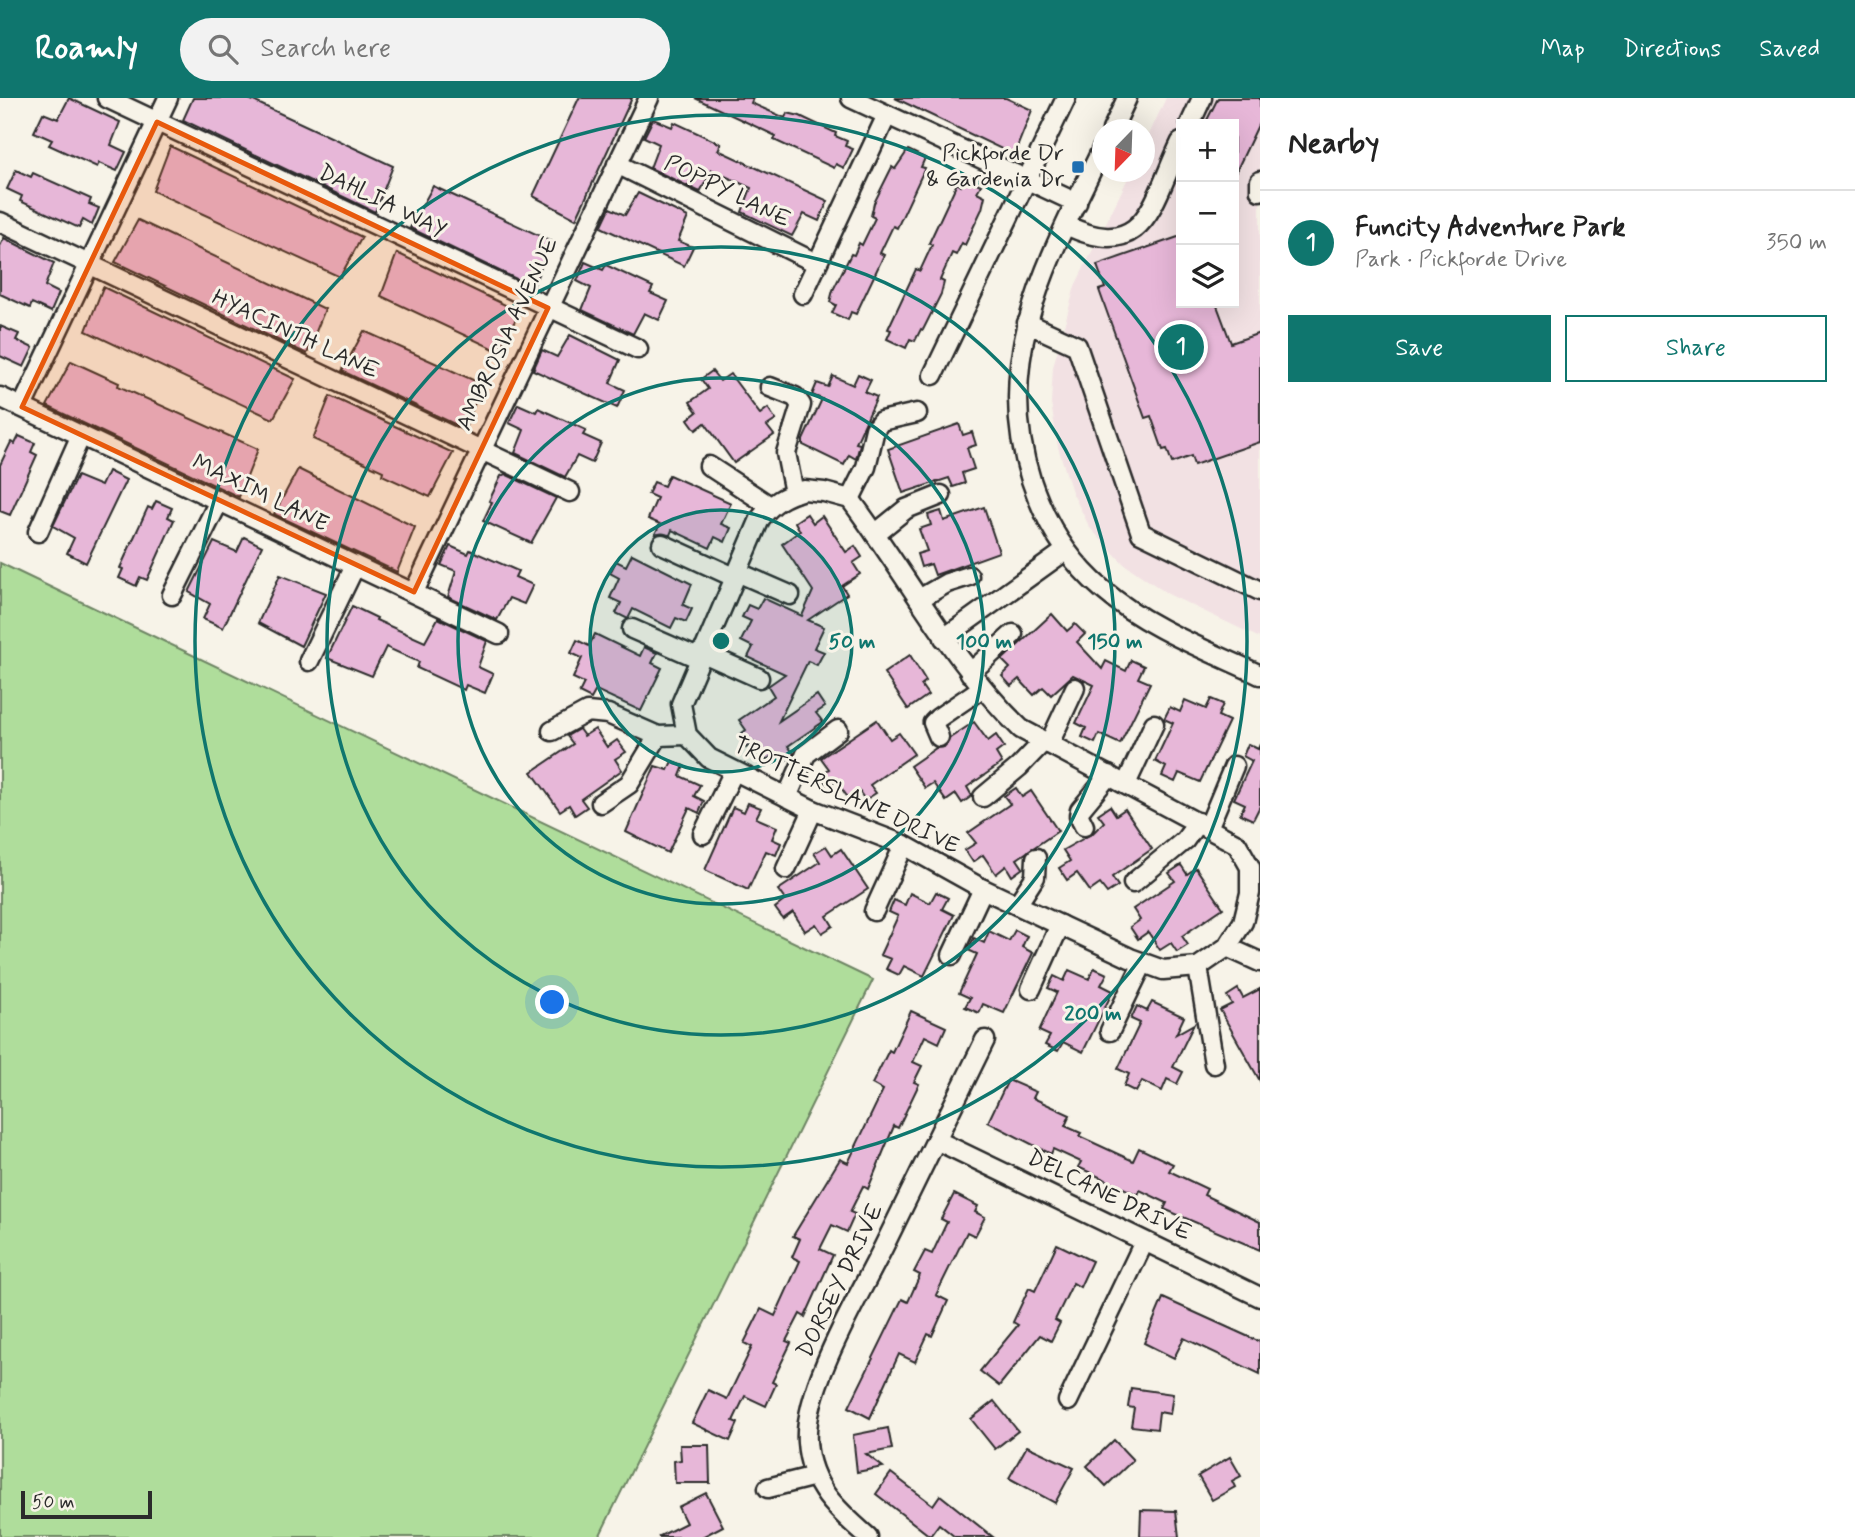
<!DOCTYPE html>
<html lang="en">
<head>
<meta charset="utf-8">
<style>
	body { margin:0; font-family:Mynerve,sans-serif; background:#f2f2f2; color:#222 }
	.controls { position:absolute; right:21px; top:21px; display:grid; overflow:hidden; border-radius:0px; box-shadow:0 7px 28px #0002 }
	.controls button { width:63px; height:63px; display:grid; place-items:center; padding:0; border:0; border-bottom:2px solid #e0e0e0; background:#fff; color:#222; font:35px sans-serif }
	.compass { position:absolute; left:1092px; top:21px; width:63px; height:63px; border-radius:50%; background:#fff; box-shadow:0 7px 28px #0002; rotate:203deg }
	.scale { position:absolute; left:21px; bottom:18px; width:131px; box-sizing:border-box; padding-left:7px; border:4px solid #2b2b2b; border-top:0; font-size:19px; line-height:24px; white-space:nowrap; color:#2b2b2b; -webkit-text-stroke:5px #f7f3e8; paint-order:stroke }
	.you { position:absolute; left:553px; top:905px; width:24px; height:24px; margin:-18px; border:5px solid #fff; border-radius:50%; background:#1a73e8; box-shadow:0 0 0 10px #1a73e833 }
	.badge { display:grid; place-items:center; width:46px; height:46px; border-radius:50%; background:#0f766e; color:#fff; font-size:23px; font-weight:700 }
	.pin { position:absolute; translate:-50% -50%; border:4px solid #fff; box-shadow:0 2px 7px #0006 }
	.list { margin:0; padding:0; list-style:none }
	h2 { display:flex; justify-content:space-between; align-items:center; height:91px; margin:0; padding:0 28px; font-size:30px }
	h2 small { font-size:23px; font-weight:400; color:#767676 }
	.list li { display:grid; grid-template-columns:46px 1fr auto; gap:21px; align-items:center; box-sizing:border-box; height:105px; padding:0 28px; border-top:2px solid #e0e0e0 }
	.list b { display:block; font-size:26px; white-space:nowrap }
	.list p { margin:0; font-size:23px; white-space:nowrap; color:#767676 }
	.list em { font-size:23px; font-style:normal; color:#767676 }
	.actions { display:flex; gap:14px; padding:21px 28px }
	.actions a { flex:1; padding:16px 0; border:2px solid #0f766e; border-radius:0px; text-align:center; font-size:24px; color:#0f766e }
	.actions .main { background:#0f766e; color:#fff }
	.icon { flex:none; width:38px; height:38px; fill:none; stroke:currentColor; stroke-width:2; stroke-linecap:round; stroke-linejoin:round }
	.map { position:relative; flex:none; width:1260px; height:1439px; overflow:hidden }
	header { display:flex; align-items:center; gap:42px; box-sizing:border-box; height:98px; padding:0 35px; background:#0f766e; color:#fff }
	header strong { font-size:33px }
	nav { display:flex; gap:38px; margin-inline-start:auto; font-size:24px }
	.search { width:490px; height:63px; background:#f2f2f2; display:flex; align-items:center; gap:18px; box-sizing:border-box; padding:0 24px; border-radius:38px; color:#767676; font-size:26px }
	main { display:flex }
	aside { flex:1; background:#fff }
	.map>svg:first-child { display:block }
	.built { fill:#f2e1e3; fill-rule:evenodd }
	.green { fill:#afdd9b; stroke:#6d8463; stroke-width:2 }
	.building { fill:#e7b7d8; stroke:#2b2b2b; stroke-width:2 }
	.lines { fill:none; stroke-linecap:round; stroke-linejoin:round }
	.minor-casing { stroke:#2b2b2b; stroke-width:23 }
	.minor { stroke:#f7f3e8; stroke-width:18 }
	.marked { fill:#e8590c; fill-opacity:0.2; stroke:#e8590c; stroke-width:5; stroke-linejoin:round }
	.ring { fill:none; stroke:#0f766e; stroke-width:3.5 }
	.poi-dot { fill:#1f6fb2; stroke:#f7f3e8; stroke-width:2.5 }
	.labels { text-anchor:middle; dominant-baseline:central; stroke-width:6; stroke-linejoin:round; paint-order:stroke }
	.poi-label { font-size:23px; fill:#2b2b2b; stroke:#f7f3e8; text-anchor:end }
	.street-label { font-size:23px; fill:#2b2b2b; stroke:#f7f3e8 }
	.centre { fill:#0f766e; stroke:#f7f3e8; stroke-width:3.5 }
	.ring-label { font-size:21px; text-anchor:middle; font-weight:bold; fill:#0f766e; stroke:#f7f3e8; stroke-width:6; stroke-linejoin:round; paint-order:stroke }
</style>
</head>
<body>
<header>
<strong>Roamly</strong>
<div class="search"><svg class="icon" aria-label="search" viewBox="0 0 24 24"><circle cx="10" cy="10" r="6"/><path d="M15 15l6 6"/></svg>Search here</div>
<nav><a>Map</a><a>Directions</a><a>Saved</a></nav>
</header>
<main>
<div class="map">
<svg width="1260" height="1439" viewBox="0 0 1260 1439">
	<rect width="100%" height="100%" fill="#f7f3e8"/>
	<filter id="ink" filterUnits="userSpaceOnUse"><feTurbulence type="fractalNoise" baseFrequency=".0143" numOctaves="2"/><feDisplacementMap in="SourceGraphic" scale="14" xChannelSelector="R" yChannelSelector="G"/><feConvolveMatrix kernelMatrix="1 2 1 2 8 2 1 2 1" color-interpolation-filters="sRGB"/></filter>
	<g filter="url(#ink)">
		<path class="built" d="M1166,0H1260V540L1168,496L1124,466L1090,430L1072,394L1058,349L1051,305L1053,269L1075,188L1131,74H1144L1145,45ZM1181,26H1234V205H1181Z"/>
		<polygon class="green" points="0,465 873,882 599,1439 0,1439"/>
		<g class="building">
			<polygon points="69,0 120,24 111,47 126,54 117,73 99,65 97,69 49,47 52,42 34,34 43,15 58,21"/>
			<polygon points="193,0 247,0 393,68 375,114 183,22"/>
			<polygon points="579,0 632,0 576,121 533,98"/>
			<polygon points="695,0 753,0 751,5 776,16 785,20 787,15 800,18 836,35 835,38 847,43 845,48 853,51 844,70 836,66 834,70 774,42 776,38"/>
			<polygon points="895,0 1006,0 1032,12 1014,57"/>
			<polygon points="1218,0 1260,0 1260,23 1234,78 1234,26 1205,26"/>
			<polygon points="653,21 672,29 674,24 721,46 718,52 828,103 819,123 804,116 792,138 742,114 751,90 712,72 700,94 650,70 659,46 644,39"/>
			<polygon points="170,48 362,139 340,179 153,93"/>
			<polygon points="908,52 925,60 921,69 925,70 897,130 893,128 880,155 884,157 856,216 851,214 848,222 832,215 836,207 830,204 833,192 851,156 854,157 859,145 862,147 875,120 871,118 874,105 892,69 895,71"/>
			<polygon points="16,72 31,79 33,75 91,101 89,106 99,110 92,127 83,122 79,130 20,103 22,98 7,91"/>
			<polygon points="965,80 981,87 977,94 985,98 982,111 965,147 962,145 956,157 952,155 940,182 944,184 941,196 923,232 921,231 915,243 910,241 906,250 887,241 891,232 888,231 916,171 920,173 932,147 929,145 957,85 961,88"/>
			<polygon points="433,88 551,143 533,189 410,130"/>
			<polygon points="638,95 688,119 678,143 693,149 684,168 601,129 610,110 625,117"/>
			<polygon points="138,122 325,211 307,256 115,164"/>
			<polygon points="1181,138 1181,205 1216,205 1231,245 1260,235 1260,344 1194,367 1191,358 1172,365 1167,351 1163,352 1151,318 1145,320 1099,192 1105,190 1097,167"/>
			<polygon points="4,140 54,165 45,188 59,195 51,214 32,205 30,210 0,196 0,148"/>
			<polygon points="397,155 520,214 498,253 381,198"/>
			<polygon points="585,164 603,172 606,167 653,189 650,195 668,203 659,222 644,215 633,236 582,212 591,190 577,183"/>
			<polygon points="103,189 295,281 273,321 86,233"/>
			<polygon points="0,228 19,236 16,242 33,250 24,269 0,258"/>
			<polygon points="364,233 482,286 465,331 342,273"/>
			<polygon points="570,237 620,262 610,285 625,292 617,310 533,272 542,252 557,259"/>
			<polygon points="71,263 119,285 118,288 258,351 239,399 47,308"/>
			<polygon points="712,273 720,283 730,276 760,316 768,310 776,322 767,328 774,337 734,365 705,325 696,332 688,321 697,314 690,304 708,291 701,281"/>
			<polygon points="858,276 871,282 865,294 877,299 856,345 860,346 856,361 849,357 844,367 803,347 803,342 822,301 812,297 817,285 828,289 833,278 853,287"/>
			<polygon points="330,298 453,355 430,399 382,377 383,373 313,341"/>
			<polygon points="518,306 536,314 538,310 586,332 583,337 601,345 592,365 577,358 565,379 515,355 524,332 509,325"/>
			<polygon points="959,326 963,337 972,334 976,347 967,350 974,371 962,375 965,385 953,389 949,380 903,395 888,351"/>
			<polygon points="19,338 35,345 31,354 37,357 10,417 0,413 0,367 11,344 15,346"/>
			<polygon points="298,371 415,429 397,474 274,416"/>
			<polygon points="108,373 126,382 86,465 67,455 74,440 53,428 77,378 101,388"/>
			<polygon points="505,376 556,400 531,445 483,423 492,404 489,403 501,378"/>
			<polygon points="669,377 731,405 721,426 731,430 725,444 715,439 710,450 672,432 670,437 655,436 660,426 648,421 657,400 648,396 654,384 664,388"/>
			<polygon points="156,403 172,410 168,419 174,422 147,482 140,479 136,488 119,480 123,471 120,470 148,409 152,411"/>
			<polygon points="984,409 999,454 935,477 931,466 921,469 917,456 927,453 919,431 931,427 928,417 941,413 944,423"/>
			<polygon points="807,416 813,425 822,418 846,454 855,448 862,459 853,465 860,476 842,488 847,496 808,522 824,529 814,550 824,554 817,567 808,563 779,623 817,597 825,609 816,615 823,624 788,648 794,656 783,664 777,655 766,662 753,644 746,650 738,638 746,632 739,622 774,598 768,588 785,576 748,559 753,549 741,543 751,523 742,519 748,507 757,511 763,500 802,518 813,493 782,446 800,433 795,424"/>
			<polygon points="244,439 262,448 223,530 203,521 210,506 189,494 214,444 237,454"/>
			<polygon points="450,448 468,456 470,452 518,473 515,479 533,487 524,506 509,500 497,522 448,499 456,473 441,467"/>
			<polygon points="632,456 692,486 683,507 692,511 686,524 676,520 671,530 633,511 628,521 616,515 621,505 610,500 619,480 610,475 616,463 626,468"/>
			<polygon points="280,477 326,495 301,548 258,525"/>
			<polygon points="352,508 377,520 376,522 425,544 438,520 487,543 478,569 493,576 485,595 466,587 464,592 417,570 419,564 386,549 372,578 327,560"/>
			<polygon points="1052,516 1067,533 1075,526 1085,536 1077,544 1102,571 1106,563 1126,573 1131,562 1144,568 1138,580 1150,585 1120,646 1099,636 1095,645 1082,639 1086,630 1076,625 1094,587 1073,577 1051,597 1043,589 1034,597 1019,581 1011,588 1002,578 1010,570 1002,562"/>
			<polygon points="595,536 640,558 644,549 657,555 652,565 662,570 641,613 596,592 591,601 579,595 584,585 573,580 582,560 571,555 577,542 589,548"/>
			<polygon points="910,557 926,583 921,587 928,597 908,611 884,575"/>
			<polygon points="1211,601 1223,606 1218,618 1229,623 1200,684 1179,675 1175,684 1162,678 1166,669 1155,663 1173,625 1164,621 1170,609 1180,614 1185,602 1206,611"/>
			<polygon points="877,622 890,641 899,635 914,656 870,687 876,695 865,702 859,693 848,700 836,682 828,688 820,677 829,671 821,660"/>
			<polygon points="974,624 988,643 996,637 1004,649 996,655 1002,665 967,689 972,698 962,705 956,696 946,703 933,685 925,690 910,668 936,650 944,649 950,640"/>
			<polygon points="579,631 584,638 595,631 607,649 617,642 626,654 615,661 622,672 581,701 587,709 575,717 569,707 560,713 532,674 573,646 567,638"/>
			<polygon points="1248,646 1258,651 1260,646 1260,708 1253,722 1240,716 1245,706 1234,701 1252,663 1243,658"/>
			<polygon points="672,663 684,668 680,678 700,687 694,698 704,703 699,715 689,710 668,755 626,734 655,668 668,672"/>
			<polygon points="1016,690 1022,699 1031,693 1058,733 1017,761 1023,770 1012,778 1006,768 996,776 983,757 973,764 965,752 976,745 968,735 1010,706 1004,698"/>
			<polygon points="748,705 761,710 756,720 777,729 772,741 781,745 776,757 766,753 748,792 705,772 733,709 744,714"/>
			<polygon points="1110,708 1116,717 1125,711 1152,751 1112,779 1118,788 1107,795 1100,786 1090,793 1077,775 1067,782 1059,770 1070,763 1063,752 1093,735 1104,724 1098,716"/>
			<polygon points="826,748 832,757 841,751 868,791 827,818 833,828 822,835 816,826 805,833 793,814 783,821 775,810 785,802 778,792 820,764 814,755"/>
			<polygon points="1181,767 1187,776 1196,770 1223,810 1182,838 1188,847 1177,854 1171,845 1160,852 1148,834 1138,841 1130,829 1140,822 1133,811 1175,783 1169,775"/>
			<polygon points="936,794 948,800 942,811 954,817 924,878 904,868 899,877 886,871 891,861 880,857 898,818 889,814 894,802 905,807 910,795 930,805"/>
			<polygon points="1015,832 1027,838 1022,849 1033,855 1004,915 983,906 979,915 965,909 970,900 959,895 977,856 968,852 974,840 984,845 989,833 1009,843"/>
			<polygon points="1094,870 1107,876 1101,887 1113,893 1083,954 1063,944 1058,953 1045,947 1050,938 1039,933 1057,894 1048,890 1054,878 1064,883 1069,872 1089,881"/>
			<polygon points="1238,891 1243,900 1260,891 1260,983 1220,912 1232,906 1227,898"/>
			<polygon points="1152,904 1184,919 1176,936 1194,926 1173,969 1183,974 1177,986 1167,981 1162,993 1142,983 1136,994 1124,988 1129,976 1118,971 1140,925 1131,921 1137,908 1147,913"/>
			<polygon points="911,913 946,929 939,945 925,938 913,964 922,968 914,984 919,986 898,1030 894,1028 868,1091 863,1088 850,1114 855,1116 847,1134 832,1127 820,1151 833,1157 805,1219 800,1216 786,1243 791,1245 772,1284 776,1286 766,1308 745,1298 733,1323 738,1325 730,1343 692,1325 708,1292 727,1301 752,1249 744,1245 761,1211 775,1218 800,1163 792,1159 800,1141 793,1138 840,1061 848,1065 883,992 872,986 889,952 892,954"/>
			<polygon points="1008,982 1036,994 1033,1000 1070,1017 1065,1028 1081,1035 1079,1038 1133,1063 1139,1050 1173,1066 1169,1073 1207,1091 1204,1097 1260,1124 1260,1152 1164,1111 1167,1105 1140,1092 1138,1097 1078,1069 1081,1064 1053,1051 1051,1056 988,1024"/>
			<polygon points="954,1096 978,1108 975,1114 985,1119 975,1138 967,1134 936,1197 948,1203 932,1238 928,1236 915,1264 899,1256 870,1320 849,1309 902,1201 908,1204 920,1177 914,1174 925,1153 932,1156 947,1124 941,1121"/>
			<polygon points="1057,1146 1092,1163 1080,1189 1073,1185 1055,1222 1060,1225 1051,1243 1040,1237 999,1288 980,1273 1018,1227 1013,1224 1029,1190 1035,1193"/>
			<polygon points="1163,1200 1260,1244 1260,1276 1184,1240 1174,1260 1144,1245"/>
			<polygon points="1131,1290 1173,1296 1170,1316 1159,1314 1157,1331 1131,1328 1134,1310 1128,1309"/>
			<polygon points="994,1303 1018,1333 995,1351 971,1321"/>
			<polygon points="888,1330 892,1351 866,1356 883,1369 857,1374 853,1337"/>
			<polygon points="1114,1342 1133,1362 1106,1388 1087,1368"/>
			<polygon points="680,1347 709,1347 710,1385 675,1385 674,1363 681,1362"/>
			<polygon points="1027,1348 1074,1370 1055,1405 1009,1380"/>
			<polygon points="1230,1359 1241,1378 1232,1383 1235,1389 1212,1402 1198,1378"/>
			<polygon points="891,1375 933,1407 940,1397 993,1439 955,1439 939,1426 930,1438 876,1396"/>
			<polygon points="706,1395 723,1428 702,1439 658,1439 686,1425 678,1409"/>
			<polygon points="1141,1412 1176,1413 1179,1439 1140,1439"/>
		</g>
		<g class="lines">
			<g class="minor-casing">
				<g id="minor">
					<polyline points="107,0 638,251"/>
					<polyline points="851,0 1077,105"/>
					<polyline points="1190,26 1202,0"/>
					<polyline points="1112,32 1127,0"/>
					<path d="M1102,51C1050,159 991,258 1031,382C1045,424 1068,462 1102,491C1147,530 1207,552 1260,577"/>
					<polyline points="617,66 816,165"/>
					<polyline points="1260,83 1260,93"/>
					<polyline points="0,124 570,394"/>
					<path d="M1066,127C1146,166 1152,104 1181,44"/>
					<polyline points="803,196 887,17"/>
					<polyline points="1027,225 1077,248 1141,435 1260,493"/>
					<polyline points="933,277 1066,0"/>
					<polyline points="770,289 795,299 801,307 786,355 794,395"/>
					<polyline points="0,299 499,536"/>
					<polyline points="22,309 168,0"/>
					<polyline points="709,368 770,408"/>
					<path d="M804,392L824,394L850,401C908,478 952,564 1021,631L1237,746L1250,769V795L1243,824L1227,849L1198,869L1163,872L1130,860L983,791L904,747L813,712L709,660L687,637L681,606L760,421C773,404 784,398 804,392Z"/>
					<polyline points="850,401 866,369 875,331 881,323 917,315"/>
					<polyline points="38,434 81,337"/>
					<polyline points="875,436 906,411 941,397"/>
					<polyline points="662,446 734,479"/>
					<polyline points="737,474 790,497"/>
					<polyline points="414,494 649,0"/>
					<polyline points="172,497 219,403"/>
					<polyline points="919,501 947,485 969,478"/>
					<polyline points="632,531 698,560"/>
					<polyline points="944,540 1065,453"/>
					<polyline points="701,554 759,580"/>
					<polyline points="309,563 355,468"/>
					<polyline points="970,575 1013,536"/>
					<polyline points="552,633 587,614 608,616 658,638 687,637"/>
					<polyline points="939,639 933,625 938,620 982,590"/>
					<polyline points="1049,646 1075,590"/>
					<polyline points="1126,686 1154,626"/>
					<polyline points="787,699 806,656 838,632"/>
					<polyline points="983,699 1019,669 1044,643"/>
					<polyline points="601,705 629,686 658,638"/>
					<polyline points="1084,728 1079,718 1080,712 1109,677"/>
					<polyline points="1208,730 1234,668"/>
					<polyline points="703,736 734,673"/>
					<polyline points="786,771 813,712"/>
					<polyline points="1133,785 1185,742 1198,724"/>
					<polyline points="1017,807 1035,779 1036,760"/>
					<polyline points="874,813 904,747"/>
					<polyline points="1227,849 1260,864"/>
					<polyline points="952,857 983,791"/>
					<polyline points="1198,869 1214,966"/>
					<polyline points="1031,891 1060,827"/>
					<polyline points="1110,933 1143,865"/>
					<polyline points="936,1042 1260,1199"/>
					<polyline points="1068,1303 1144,1144"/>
					<polyline points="768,1390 815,1378"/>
					<path d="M868,1439C837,1412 810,1388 807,1344C803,1290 860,1197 884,1148C918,1079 951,1011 985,942"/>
				</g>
			</g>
			<use href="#minor" class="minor"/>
		</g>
	</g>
	<path class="marked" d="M157,24L548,210L414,494L22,309Z"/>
	<circle cx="721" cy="543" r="131" fill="#0f766e" fill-opacity=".12"/>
	<g class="ring">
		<circle cx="721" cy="543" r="131"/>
		<circle cx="721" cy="543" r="263"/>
		<circle cx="721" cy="543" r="394"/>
		<circle cx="721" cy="543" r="526"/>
	</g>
	<rect class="poi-dot" x="1071" y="62" width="14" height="14" rx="3.5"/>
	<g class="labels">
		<g class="poi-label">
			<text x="1064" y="56">Pickforde Dr<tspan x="1064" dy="26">&amp; Gardenia Dr</tspan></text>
		</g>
		<g class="street-label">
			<text transform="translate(727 94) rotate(26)">POPPY LANE</text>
			<text transform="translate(382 104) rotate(26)">DAHLIA WAY</text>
			<text transform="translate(508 236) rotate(-65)">AMBROSIA AVENUE</text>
			<text transform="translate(295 237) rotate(25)">HYACINTH LANE</text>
			<text transform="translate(260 396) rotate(26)">MAXIM LANE</text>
			<text transform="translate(846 698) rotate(25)">TROTTERSLANE DRIVE</text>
			<text transform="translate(1109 1098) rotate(26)">DELCANE DRIVE</text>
			<text transform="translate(841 1183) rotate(-64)">DORSEY DRIVE</text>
		</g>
	</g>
	<circle cx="721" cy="543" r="10" class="centre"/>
	<g class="ring-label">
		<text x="852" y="550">50 m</text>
		<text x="984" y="550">100 m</text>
		<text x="1115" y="550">150 m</text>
		<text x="1093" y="922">200 m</text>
	</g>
</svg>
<div class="controls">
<button>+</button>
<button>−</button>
<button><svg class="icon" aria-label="layers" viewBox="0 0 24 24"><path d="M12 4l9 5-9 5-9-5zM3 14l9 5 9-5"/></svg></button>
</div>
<svg class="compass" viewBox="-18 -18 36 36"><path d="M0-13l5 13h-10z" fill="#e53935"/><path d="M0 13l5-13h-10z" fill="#767676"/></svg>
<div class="scale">50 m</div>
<div class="you"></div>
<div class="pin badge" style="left:1181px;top:249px">1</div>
</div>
<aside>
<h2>Nearby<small></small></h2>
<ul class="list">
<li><span class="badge">1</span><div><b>Funcity Adventure Park</b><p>Park · Pickforde Drive</p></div><em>350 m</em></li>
</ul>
<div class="actions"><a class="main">Save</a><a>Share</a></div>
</aside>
</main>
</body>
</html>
